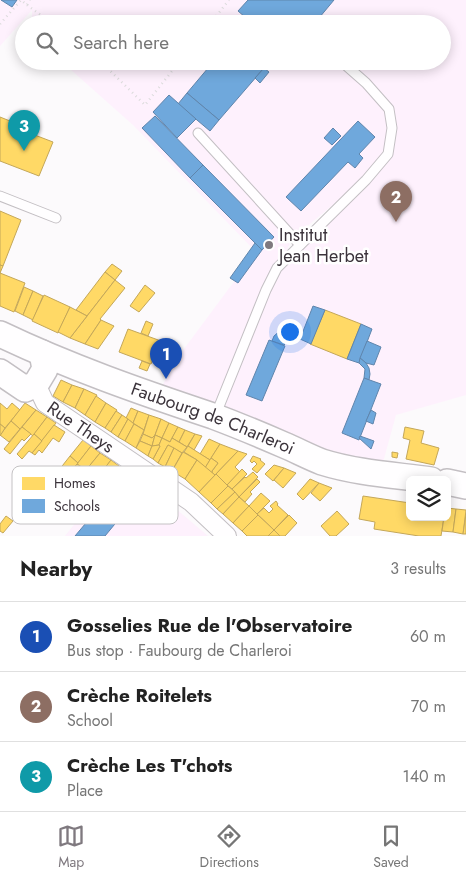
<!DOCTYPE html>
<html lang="en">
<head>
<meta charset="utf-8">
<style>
	body { margin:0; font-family:Jost,sans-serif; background:#f2f2f2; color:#222 }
	.controls { position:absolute; right:15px; bottom:15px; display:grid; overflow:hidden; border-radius:8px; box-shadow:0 2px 12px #0003 }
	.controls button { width:45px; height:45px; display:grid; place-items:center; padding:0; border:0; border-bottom:1px solid #e0e0e0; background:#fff; color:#222; font:25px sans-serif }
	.you { position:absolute; left:289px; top:331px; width:18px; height:18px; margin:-12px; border:4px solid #fff; border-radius:50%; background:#1a73e8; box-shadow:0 0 0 8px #1a73e833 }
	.badge { display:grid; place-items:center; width:32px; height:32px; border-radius:50%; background:#7f797f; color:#fff; font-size:16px; font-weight:700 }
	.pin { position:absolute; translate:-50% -41px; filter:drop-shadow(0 1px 2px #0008) }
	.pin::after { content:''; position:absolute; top:26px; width:18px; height:15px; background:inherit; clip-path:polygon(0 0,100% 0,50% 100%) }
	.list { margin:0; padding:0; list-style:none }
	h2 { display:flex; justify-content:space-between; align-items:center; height:65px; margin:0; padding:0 20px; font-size:21px }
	h2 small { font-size:16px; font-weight:400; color:#767676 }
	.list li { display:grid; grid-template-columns:32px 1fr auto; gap:15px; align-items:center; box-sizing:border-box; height:70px; padding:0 20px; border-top:1px solid #e0e0e0 }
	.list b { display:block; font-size:19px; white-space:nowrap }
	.list p { margin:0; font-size:16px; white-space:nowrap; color:#767676 }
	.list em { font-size:16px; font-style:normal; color:#767676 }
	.icon { flex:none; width:28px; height:28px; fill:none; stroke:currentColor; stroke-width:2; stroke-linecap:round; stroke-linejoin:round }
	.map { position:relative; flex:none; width:466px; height:536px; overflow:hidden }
	.search { position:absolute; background:#fff; box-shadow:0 2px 12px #0003; left:15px; right:15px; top:15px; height:55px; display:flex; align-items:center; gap:12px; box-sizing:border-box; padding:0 18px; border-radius:28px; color:#767676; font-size:19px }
	.sheet { height:275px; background:#fff }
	nav { display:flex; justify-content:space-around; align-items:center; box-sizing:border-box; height:70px; border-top:1px solid #e0e0e0; background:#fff; font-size:14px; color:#767676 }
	nav a { display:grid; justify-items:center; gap:2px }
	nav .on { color:#7f797f }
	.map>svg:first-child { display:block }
	.built { fill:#fef1fd; fill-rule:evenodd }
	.homes { fill:#ffd966; stroke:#c4a759 }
	.schools { fill:#6fa8dc; stroke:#5f85ac }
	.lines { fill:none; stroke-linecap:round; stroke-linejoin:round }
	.service-casing { stroke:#c3bfc3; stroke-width:11 }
	.minor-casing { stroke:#c3bfc3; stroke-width:20 }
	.secondary-casing { stroke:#c3bfc3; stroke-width:28 }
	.path { stroke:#dbdbdb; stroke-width:2.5; stroke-dasharray:1 4; stroke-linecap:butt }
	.service { stroke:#fffeff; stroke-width:9 }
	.minor { stroke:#fffeff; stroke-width:18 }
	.secondary { stroke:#fffeff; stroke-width:25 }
	.poi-dot { fill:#7f797f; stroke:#fff; stroke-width:2 }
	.labels { text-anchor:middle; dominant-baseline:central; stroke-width:5; stroke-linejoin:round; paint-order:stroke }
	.poi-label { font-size:18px; fill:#3b333b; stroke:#fff; text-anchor:start }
	.street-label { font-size:18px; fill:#3b333b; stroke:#fff }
	.key { fill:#fff; stroke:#c4c2c4; stroke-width:1 }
	.key-label { font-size:14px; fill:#3b333b }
</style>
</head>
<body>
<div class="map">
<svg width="466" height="536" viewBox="0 0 466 536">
	<rect width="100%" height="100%" fill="#fcfafc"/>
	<g class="built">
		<path d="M0,0H466V395L396,415L382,466L215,417L156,397L178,357L256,252L133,125L61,61H442V24H32V10L0,46ZM364,179L272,278L293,238Z"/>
		<polygon points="150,487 208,536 65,536 102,490 129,513"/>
	</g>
	<g class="homes">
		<polygon points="0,117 20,125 19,129 53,142 39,176 0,161"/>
		<polygon points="0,211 21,220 3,266 0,265"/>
		<polygon points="112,264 122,271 115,280 105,272"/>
		<polygon points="0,265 3,266 0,273 25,283 14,312 0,306"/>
		<polygon points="105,272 115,280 87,316 76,310"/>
		<polygon points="115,280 125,288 100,319 101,320 85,344 70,338"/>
		<polygon points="145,285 155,293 139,312 130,306"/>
		<polygon points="24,287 33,291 23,315 15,311"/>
		<polygon points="33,291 43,296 33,320 23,315"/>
		<polygon points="44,295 70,307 58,333 32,321"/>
		<polygon points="70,307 87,316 70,338 58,332"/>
		<polygon points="325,310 361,324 347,359 310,344"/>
		<polygon points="101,320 114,326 98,349 85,344"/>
		<polygon points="146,321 153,324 148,336 141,333"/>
		<polygon points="128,329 161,341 151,364 119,352"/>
		<polygon points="142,361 150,364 147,371 139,368"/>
		<polygon points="61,380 72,385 63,402 53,396"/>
		<polygon points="72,385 84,389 75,408 63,402"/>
		<polygon points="84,389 97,395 85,415 75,408"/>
		<polygon points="96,396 106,403 95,422 85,415"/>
		<polygon points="0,403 7,409 12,403 20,410 5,428 0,424"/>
		<polygon points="25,403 36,410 20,429 11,421"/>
		<polygon points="106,403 117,410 105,428 95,422"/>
		<polygon points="131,408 138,411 133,423 126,418"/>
		<polygon points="36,410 47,417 33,436 22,427"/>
		<polygon points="116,411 122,415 111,432 105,428"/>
		<polygon points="138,411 149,415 144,430 133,423"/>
		<polygon points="122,415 128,419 118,437 111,432"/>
		<polygon points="149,415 161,419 155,435 152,438 143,434"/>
		<polygon points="47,417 56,423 42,441 34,434"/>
		<polygon points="128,419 134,424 125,441 118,437"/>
		<polygon points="161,419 169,423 162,438 155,435"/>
		<polygon points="11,421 20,429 9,442 0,435"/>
		<polygon points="169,423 178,427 170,442 162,438"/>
		<polygon points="0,424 5,428 0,436"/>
		<polygon points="134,424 144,430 136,448 125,441"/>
		<polygon points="54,425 65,432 59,442 53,438 42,453 39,450 35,455 32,453"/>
		<polygon points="22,427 31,434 24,441 22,439 10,454 4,449"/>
		<polygon points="178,427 185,430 179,442 172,438"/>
		<polygon points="405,427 424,431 421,443 439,448 434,465 406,459 410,440 403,438"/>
		<polygon points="185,430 195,434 187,447 179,442"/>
		<polygon points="34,434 42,441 32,453 29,451 22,459 17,454"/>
		<polygon points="143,434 152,438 155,435 152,446 140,441"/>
		<polygon points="195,434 202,436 194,450 188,446"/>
		<polygon points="155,435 162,438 159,445 152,446"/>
		<polygon points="162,438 170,442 172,438 187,447 182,453 168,445 158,463 153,459 160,446 159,445"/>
		<polygon points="209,439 220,444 210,460 200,454"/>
		<polygon points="83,440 91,446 78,463 70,456"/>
		<polygon points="140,441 152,446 148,456 136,448"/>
		<polygon points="220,444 238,451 215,475 212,473 212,471 218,463 211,458"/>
		<polygon points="159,445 160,446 153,459 148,456 152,446"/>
		<polygon points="168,445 174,448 165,467 158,463"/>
		<polygon points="91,446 100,453 86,470 77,464"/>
		<polygon points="188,446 210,460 205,468 197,460 184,452"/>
		<polygon points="174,448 182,453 172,471 165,467"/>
		<polygon points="238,451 247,454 235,467 240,472 227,485 216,474"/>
		<polygon points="183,452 197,460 185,479 172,471"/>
		<polygon points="392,452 398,453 397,458 392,457"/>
		<polygon points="100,453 111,460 97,479 86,470"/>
		<polygon points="70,456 78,463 67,477 59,470"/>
		<polygon points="253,456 261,459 260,460 265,464 257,473 252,469 257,464 254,461 252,463 250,461"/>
		<polygon points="211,458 218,463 212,471 212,473 205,468"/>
		<polygon points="111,460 119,466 108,480 100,474"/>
		<polygon points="197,460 215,475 199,492 185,479"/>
		<polygon points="77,464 87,471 81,479 75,476 69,484 64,480"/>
		<polygon points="274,465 284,468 273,481 265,474"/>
		<polygon points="284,468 296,473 283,488 274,480"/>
		<polygon points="242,469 247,474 232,489 227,485"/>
		<polygon points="253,472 258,477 239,497 232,489 245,477 246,478"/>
		<polygon points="216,474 228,486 211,503 199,492"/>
		<polygon points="257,479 260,482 250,492 252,494 245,502 239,497"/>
		<polygon points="310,479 319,483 303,500 297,494"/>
		<polygon points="319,483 332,488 320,501 311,493"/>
		<polygon points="228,486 235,492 217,509 211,503"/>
		<polygon points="235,492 239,497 223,514 217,509"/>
		<polygon points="261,493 270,501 257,514 249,506"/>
		<polygon points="363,496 410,503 410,517 444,517 441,536 419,536 374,529 375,522 359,519"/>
		<polygon points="239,497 249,506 233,523 223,514"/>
		<polygon points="276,501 278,504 277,505 288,515 274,530 257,514 264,508 269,513 273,509 270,506"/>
		<polygon points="249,506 258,515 242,531 233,523"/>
		<polygon points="447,508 456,509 453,532 442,531 444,517 447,517"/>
		<polygon points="456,509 466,510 463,534 453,532"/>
		<polygon points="337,511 349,524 336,536 330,536 321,526"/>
		<polygon points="466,514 466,534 463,534"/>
		<polygon points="258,515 274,530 268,536 247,536 242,531"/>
		<polygon points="289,515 297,523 285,536 280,536 274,530"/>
		<polygon points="6,516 13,521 3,533 0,531 0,524"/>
		<polygon points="274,530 280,536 268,536"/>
	</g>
	<g class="schools">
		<polygon points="1,0 17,0 12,7"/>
		<polygon points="248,0 334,0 314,24 253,24 238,11"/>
		<polygon points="214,61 256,61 264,68 219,120 187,93"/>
		<polygon points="264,68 269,72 260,83 255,78"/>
		<polygon points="187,93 219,120 210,131 178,104"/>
		<polygon points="169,95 196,119 177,138 153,112"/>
		<polygon points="155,116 203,165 190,178 142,128"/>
		<polygon points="358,121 375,137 359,154 363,158 355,168 348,162 301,211 286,197"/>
		<polygon points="333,128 341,136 332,145 324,138"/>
		<polygon points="203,165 274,237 262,250 190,178"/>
		<polygon points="255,243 262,250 238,283 230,278"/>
		<polygon points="313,306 325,310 311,344 300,339"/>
		<polygon points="361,324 372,329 359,363 347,359"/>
		<polygon points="282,329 288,336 295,334 301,335 300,339 295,338 290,340 287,342 284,345 272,341 274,336"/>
		<polygon points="269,340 285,346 262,401 246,395"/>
		<polygon points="367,341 381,347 374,365 366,363 360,358"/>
		<polygon points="360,358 366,363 369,368 370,374 369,380 364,378 365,369 359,363"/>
		<polygon points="364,378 381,384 359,440 342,433"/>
		<polygon points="371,410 376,413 373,424 366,421"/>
		<polygon points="360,436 374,441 371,449 359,438"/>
		<polygon points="107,498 124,513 105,536 75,536"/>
	</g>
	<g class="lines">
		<g class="service-casing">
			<g id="service">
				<polyline points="198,133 300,245"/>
				<polyline points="0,196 56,218"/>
				<polyline points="216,414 266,290 277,268 366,180 388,154 392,128 389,109 366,83 341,61"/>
			</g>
		</g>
		<g class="minor-casing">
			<g id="minor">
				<path id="s1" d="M36,384L45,403L191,502L227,536"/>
			</g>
		</g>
		<g class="secondary-casing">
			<g id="secondary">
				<path id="s2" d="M0,334C69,367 141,392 213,416C237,425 261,435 284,445C296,450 309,457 322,462C357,473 395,475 431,480"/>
				<polyline points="0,372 25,389 36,384 45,369 42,353"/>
				<polyline points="447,482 466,486"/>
			</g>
		</g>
		<g class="path">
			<polyline points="27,5 53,24"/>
			<polyline points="0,24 21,0 27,5 30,0"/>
			<polyline points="210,24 229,0"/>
			<polyline points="100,61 145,105 180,61"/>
		</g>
		<use href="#service" class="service"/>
		<use href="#minor" class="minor"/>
		<use href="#secondary" class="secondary"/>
	</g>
	<circle class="poi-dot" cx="269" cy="245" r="5"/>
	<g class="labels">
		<g class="poi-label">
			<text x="279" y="235">Institut<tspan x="279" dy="21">Jean Herbet</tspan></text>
		</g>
		<g class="street-label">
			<text stroke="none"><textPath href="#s2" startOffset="229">Faubourg de Charleroi</textPath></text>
			<text stroke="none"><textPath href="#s1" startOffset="64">Rue Theys</textPath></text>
		</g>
	</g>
	<rect x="12" y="466" width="166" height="58" rx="8" class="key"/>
	<rect x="22" y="477" width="23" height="13" fill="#ffd966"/>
	<rect x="22" y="499" width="23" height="14" fill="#6fa8dc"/>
	<g class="key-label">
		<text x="54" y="488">Homes</text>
		<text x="54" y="511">Schools</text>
	</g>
</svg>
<div class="controls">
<button><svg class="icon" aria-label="layers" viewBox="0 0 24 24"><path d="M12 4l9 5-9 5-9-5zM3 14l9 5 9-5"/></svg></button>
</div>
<div class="you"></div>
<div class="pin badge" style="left:166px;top:379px;background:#1a4fb4">1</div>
<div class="pin badge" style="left:396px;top:222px;background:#8d6e63">2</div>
<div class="pin badge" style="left:24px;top:151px;background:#0f9aa8">3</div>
<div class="search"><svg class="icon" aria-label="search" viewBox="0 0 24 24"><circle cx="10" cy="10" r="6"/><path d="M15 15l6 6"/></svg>Search here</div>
</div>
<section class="sheet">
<h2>Nearby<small>3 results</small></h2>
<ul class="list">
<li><span class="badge" style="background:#1a4fb4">1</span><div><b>Gosselies Rue de l'Observatoire</b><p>Bus stop · Faubourg de Charleroi</p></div><em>60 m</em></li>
<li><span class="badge" style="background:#8d6e63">2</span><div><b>Crèche Roitelets</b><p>School</p></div><em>70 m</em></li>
<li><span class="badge" style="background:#0f9aa8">3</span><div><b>Crèche Les T'chots</b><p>Place</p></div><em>140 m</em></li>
</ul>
</section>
<nav>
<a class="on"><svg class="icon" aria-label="map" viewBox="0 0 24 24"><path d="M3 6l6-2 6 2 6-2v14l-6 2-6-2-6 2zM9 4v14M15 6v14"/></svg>Map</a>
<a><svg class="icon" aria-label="directions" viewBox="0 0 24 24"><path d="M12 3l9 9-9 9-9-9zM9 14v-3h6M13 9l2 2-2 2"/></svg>Directions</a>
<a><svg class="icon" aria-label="saved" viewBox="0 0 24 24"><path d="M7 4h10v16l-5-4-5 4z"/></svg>Saved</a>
</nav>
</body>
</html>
